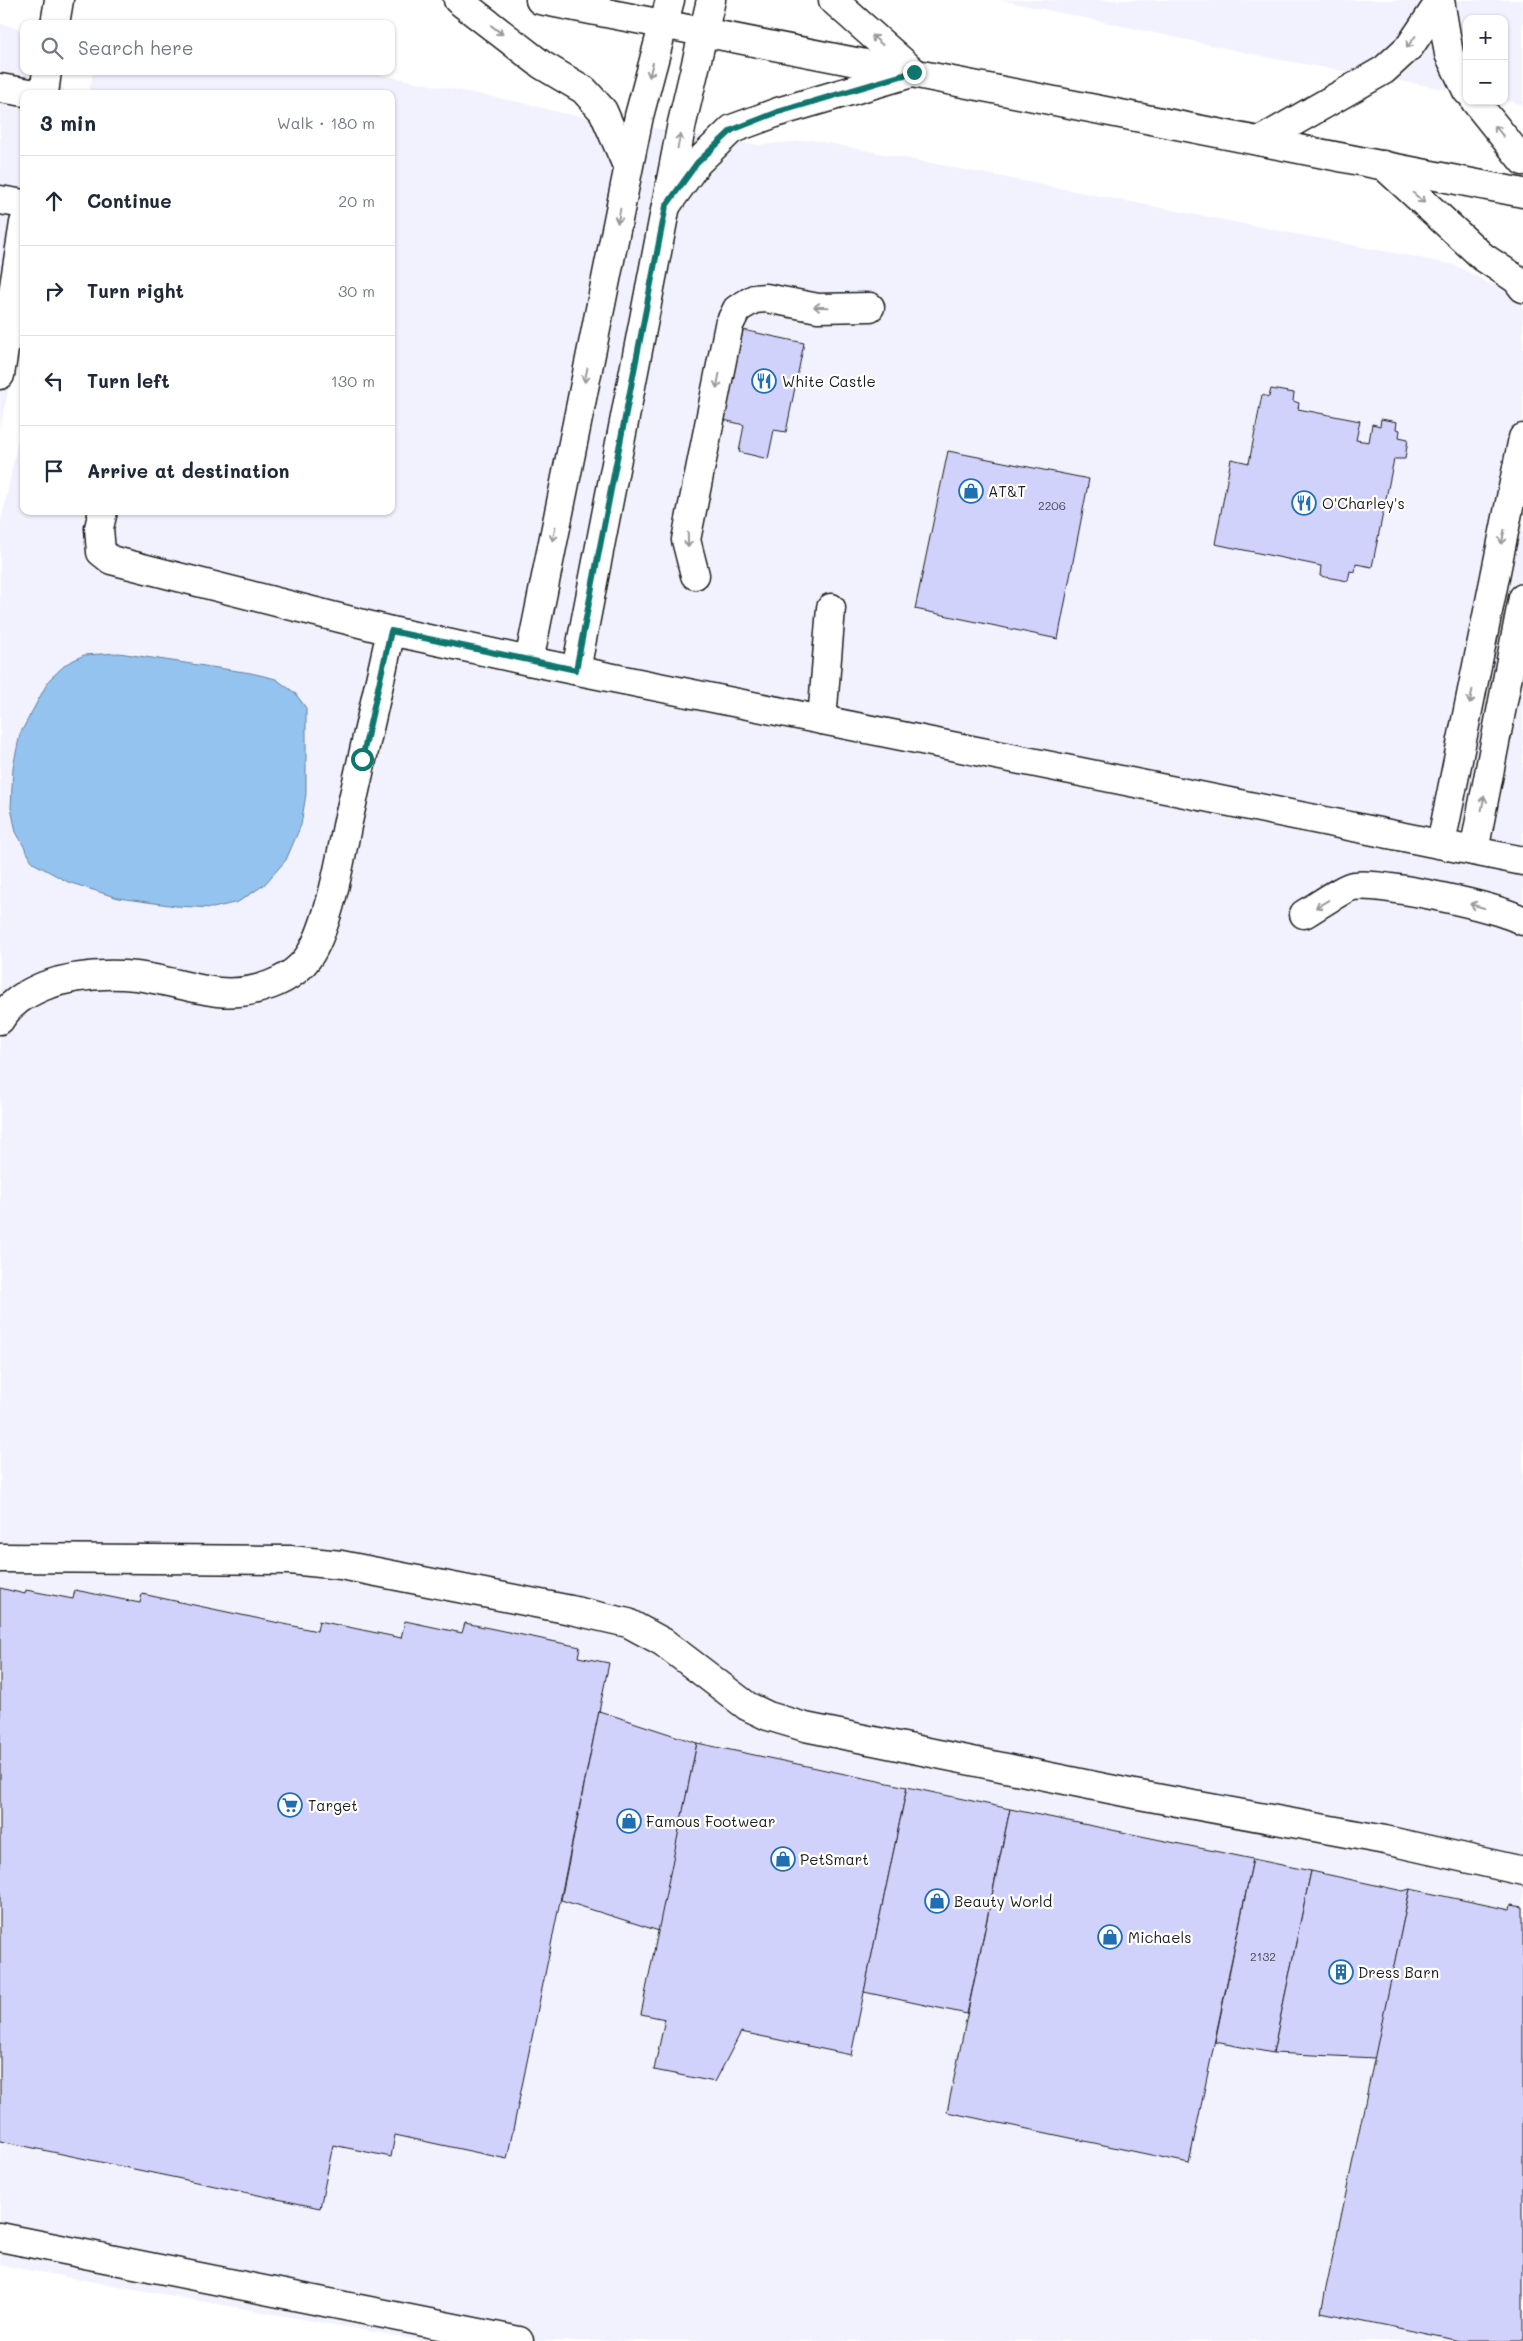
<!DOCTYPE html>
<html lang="en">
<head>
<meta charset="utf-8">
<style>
	body { margin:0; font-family:Mali,sans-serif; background:#f6f6f7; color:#1f2937 }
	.controls { position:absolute; right:15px; top:15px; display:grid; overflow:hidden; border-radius:10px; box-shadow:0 1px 4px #0004 }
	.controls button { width:45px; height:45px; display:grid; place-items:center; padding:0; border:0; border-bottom:1px solid #e0e1e3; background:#fff; color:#1f2937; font:25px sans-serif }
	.stop { position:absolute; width:15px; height:15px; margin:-11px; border:4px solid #0f766e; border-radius:50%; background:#fff }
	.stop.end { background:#0f766e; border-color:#fff; box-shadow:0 1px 5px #0008 }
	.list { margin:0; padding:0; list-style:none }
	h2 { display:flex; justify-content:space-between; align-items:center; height:65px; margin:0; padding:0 20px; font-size:21px }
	h2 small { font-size:16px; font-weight:400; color:#747a83 }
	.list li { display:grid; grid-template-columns:32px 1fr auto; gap:15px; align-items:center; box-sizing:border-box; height:90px; padding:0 20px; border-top:1px solid #e0e1e3 }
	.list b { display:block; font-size:19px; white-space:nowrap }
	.list em { font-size:16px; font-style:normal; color:#747a83 }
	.icon { flex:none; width:28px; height:28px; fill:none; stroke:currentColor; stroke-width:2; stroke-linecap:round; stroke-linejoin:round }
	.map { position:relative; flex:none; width:1523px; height:2341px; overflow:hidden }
	.search { position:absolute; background:#fff; box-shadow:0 1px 4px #0004; left:20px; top:20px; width:375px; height:55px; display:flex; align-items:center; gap:12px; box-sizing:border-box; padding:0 18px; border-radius:10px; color:#747a83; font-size:19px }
	.panel { position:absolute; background:#fff; box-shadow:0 1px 4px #0004; left:20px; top:90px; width:375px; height:425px; border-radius:10px }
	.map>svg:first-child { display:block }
	.built { fill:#f1f2fe }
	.water { fill:#95c3f0; stroke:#65809b }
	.building { fill:#d1d2fb; stroke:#1c1c1c }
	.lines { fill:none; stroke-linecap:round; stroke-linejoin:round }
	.minor-casing { stroke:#1c1c1c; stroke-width:31 }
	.major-casing { stroke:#1c1c1c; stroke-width:31 }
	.minor { stroke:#fff; stroke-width:28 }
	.major { stroke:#fff; stroke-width:28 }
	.oneway { stroke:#999 }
	.route { stroke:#0f766e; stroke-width:6 }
	.labels { text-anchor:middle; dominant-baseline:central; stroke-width:4.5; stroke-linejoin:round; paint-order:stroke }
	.number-label { font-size:12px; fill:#494a54 }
	.poi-label { font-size:15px; fill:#1c1c1c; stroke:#fff; text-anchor:start }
</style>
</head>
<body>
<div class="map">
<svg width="1523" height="2341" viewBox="0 0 1523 2341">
	<rect width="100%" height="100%" fill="#fff"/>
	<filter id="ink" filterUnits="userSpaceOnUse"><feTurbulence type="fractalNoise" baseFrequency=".02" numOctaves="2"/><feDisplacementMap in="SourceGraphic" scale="10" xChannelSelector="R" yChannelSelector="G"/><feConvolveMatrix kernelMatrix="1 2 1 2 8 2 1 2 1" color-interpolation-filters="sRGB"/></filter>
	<g filter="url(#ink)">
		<g class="built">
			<polygon points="1001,0 1523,0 1523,105 1504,100 1504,19 1467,19 1467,93 1276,59"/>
			<polygon points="0,24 17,28 24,36 24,71 50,71 67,94 24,94 24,311 0,430"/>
			<polygon points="93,71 361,71 524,103 561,113 759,145 812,140 1455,265 1490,284 1523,290 1523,2341 424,2341 0,2265 0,527 24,411 24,511 391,511 391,94 89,94"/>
		</g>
		<polygon class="water" points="119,653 251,673 276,679 295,693 306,708 306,794 301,825 286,860 264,885 238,902 213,908 176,906 118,898 68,882 33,863 16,832 11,808 13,767 20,734 49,680 66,664 84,655"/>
		<g class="building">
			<polygon points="743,330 804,343 786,432 774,430 768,459 739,452 744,425 724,420"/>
			<polygon points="1271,389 1294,393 1293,401 1299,403 1298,409 1360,421 1356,440 1369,442 1372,424 1380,426 1381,419 1397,422 1396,429 1400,430 1399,437 1408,439 1405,459 1394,459 1372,567 1356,564 1355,572 1350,571 1348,581 1320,576 1321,566 1215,544 1231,459 1249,463 1262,395 1269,397"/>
			<polygon points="948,451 1089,479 1058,639 915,609"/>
			<polygon points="0,1588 25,1594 26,1590 73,1599 75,1590 140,1603 142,1594 317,1631 319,1621 401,1638 405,1621 462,1633 465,1623 580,1647 578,1657 609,1663 507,2159 395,2135 391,2157 333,2145 320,2208 0,2141"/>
			<polygon points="599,1711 697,1743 659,1931 561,1900"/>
			<polygon points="697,1743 907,1787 851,2055 741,2032 715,2082 654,2070 665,2019 641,2014"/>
			<polygon points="907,1787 1010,1809 967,2014 864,1992"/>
			<polygon points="1010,1809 1253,1859 1189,2163 947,2112"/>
			<polygon points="1253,1859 1311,1871 1273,2053 1215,2042"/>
			<polygon points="1311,1871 1403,1891 1410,1889 1375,2058 1273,2053"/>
			<polygon points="1410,1889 1510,1910 1511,1905 1523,1907 1523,2341 1461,2341 1321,2312"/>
		</g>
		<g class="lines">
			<g class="minor-casing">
				<g id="minor">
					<polyline points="1440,0 1449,54 1467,91"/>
					<polyline points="55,24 59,0"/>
					<polyline points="0,88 36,94"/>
					<polyline points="44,94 47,71"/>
					<polyline points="1475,101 1523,161"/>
					<polyline points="1260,141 1384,70 1410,46 1439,3"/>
					<polyline points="1383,165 1483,257 1516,279 1523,288"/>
					<polyline points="0,200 24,204"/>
					<polyline points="0,375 24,223"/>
					<polyline points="103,511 99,528 101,552 111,560 391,631 529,661 1523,861"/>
					<polyline points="695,575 686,540 729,325 737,309 754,299 766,298 818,308 870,307"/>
					<polyline points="529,661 639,116 670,0"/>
					<polyline points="576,670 682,123 711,0"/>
					<polyline points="822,720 831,608"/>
					<polyline points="1441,844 1523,438"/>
					<polyline points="1474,851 1523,598"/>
					<path d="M1304,914C1315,908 1344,887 1354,886C1382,882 1500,907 1523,921"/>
					<path d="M0,1020C10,1003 25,994 44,986C74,975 104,973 136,976C164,979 191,989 218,992C251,995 293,983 311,953C329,923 340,862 347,826C362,761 376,696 391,631"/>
					<polyline points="0,1558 290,1560 341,1565 571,1610 628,1623 663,1642 747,1706 768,1716 805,1727 1134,1794 1385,1840 1523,1871"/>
					<polyline points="0,2237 519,2341"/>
				</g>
			</g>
			<g class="major-casing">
				<g id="major">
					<polyline points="458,0 542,65 584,90 603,111 628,168"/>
					<polyline points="540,0 1523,193"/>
					<polyline points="833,0 914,72"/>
					<polyline points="666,206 697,163 732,129 778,112 908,74"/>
				</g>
			</g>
			<use href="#minor" class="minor"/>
			<use href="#major" class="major"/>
		</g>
		<defs><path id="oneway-shaft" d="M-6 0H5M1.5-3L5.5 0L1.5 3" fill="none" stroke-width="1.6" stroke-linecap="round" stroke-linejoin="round" transform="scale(1.25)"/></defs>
		<g class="oneway">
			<use href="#oneway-shaft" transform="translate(497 30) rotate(38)"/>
			<use href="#oneway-shaft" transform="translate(877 40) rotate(-138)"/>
			<use href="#oneway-shaft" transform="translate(1411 42) rotate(127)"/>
			<use href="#oneway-shaft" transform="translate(651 70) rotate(105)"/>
			<use href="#oneway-shaft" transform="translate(1499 131) rotate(-129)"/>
			<use href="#oneway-shaft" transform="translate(679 141) rotate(-79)"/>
			<use href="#oneway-shaft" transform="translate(1419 198) rotate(42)"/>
			<use href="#oneway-shaft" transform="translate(619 216) rotate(101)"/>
			<use href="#oneway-shaft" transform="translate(821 307) rotate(-178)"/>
			<use href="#oneway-shaft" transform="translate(586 375) rotate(101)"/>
			<use href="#oneway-shaft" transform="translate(718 381) rotate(101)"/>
			<use href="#oneway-shaft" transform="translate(554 534) rotate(101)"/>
			<use href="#oneway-shaft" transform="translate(1503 537) rotate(101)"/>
			<use href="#oneway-shaft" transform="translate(688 540) rotate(88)"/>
			<use href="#oneway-shaft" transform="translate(1471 697) rotate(101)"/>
			<use href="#oneway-shaft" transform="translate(1483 803) rotate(-79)"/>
			<use href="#oneway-shaft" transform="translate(1322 904) rotate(149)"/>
			<use href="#oneway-shaft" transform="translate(1477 906) rotate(-165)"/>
		</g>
	</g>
	<g class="lines" filter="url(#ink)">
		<polyline class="route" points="362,759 391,631 576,670 666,206 697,163 732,130 778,112 914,72"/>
	</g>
	<defs>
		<g id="restaurant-ring" transform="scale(1.25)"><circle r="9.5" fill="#fff" stroke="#1f6fb2" stroke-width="1.5"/><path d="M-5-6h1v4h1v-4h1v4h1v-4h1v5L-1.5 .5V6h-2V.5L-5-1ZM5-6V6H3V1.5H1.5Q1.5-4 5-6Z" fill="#1f6fb2"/></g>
		<g id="shop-ring" transform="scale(1.25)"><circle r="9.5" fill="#fff" stroke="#1f6fb2" stroke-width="1.5"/><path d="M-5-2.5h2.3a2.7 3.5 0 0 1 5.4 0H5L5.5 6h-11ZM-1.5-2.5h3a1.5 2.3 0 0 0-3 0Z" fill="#1f6fb2"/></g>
		<g id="supermarket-ring" transform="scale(1.25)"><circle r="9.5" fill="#fff" stroke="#1f6fb2" stroke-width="1.5"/><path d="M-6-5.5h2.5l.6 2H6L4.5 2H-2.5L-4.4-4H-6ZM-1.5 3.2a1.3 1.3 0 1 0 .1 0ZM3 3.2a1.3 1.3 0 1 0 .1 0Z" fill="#1f6fb2"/></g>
		<g id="building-ring" transform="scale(1.25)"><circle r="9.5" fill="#fff" stroke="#1f6fb2" stroke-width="1.5"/><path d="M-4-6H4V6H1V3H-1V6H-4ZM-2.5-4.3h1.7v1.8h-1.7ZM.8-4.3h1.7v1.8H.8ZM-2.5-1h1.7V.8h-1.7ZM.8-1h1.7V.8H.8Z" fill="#1f6fb2"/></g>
	</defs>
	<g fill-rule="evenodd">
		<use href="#restaurant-ring" x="764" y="381"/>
		<use href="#shop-ring" x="971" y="491"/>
		<use href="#restaurant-ring" x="1304" y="503"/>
		<use href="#supermarket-ring" x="290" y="1805"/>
		<use href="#shop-ring" x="629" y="1821"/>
		<use href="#shop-ring" x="783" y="1859"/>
		<use href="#shop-ring" x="937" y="1901"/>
		<use href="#shop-ring" x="1110" y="1937"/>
		<use href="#building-ring" x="1341" y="1972"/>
	</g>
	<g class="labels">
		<g class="number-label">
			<text x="1052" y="505">2206</text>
			<text x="1263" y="1956">2132</text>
		</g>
		<g class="poi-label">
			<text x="782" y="381">White Castle</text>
			<text x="988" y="491">AT&amp;T</text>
			<text x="1322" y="503">O'Charley's</text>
			<text x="308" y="1805">Target</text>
			<text x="646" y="1821">Famous Footwear</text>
			<text x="800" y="1859">PetSmart</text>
			<text x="954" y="1901">Beauty World</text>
			<text x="1128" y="1937">Michaels</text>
			<text x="1358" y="1972">Dress Barn</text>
		</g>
	</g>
</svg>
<div class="controls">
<button>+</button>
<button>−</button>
</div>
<div class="stop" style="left:362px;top:759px"></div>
<div class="stop end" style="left:914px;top:72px"></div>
<div class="search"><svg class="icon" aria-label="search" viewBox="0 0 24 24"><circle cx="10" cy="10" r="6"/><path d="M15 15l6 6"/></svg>Search here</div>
<section class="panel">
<h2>3 min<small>Walk · 180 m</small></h2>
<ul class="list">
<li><svg class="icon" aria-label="ahead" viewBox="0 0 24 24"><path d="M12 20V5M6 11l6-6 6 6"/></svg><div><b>Continue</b></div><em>20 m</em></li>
<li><svg class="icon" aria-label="right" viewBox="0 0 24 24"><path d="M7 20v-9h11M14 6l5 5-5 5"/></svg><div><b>Turn right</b></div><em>30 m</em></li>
<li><svg class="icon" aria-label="left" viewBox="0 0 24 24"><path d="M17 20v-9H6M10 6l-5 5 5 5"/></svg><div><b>Turn left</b></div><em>130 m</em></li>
<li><svg class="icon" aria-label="arrive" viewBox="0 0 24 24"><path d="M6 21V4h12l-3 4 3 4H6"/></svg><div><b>Arrive at destination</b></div></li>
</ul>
</section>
</div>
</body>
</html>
